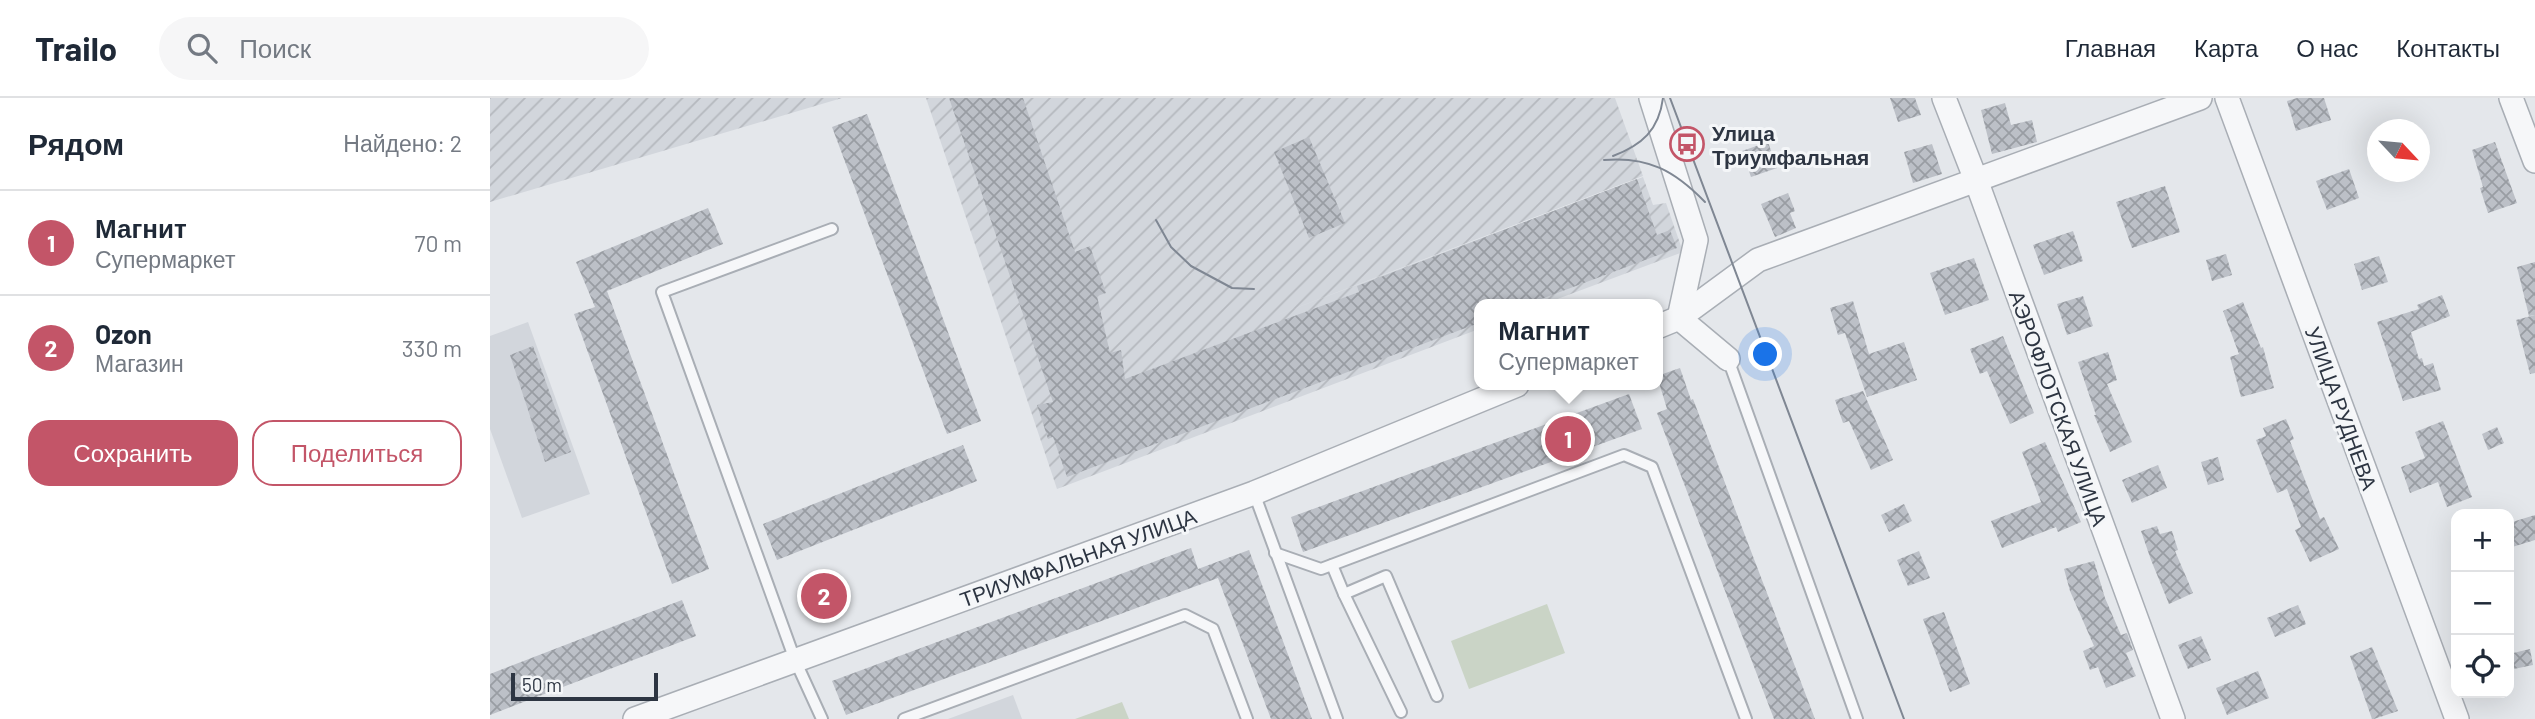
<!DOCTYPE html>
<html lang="ru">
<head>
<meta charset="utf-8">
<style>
	body { margin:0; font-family:Barlow,sans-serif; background:#f6f6f7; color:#1f2937 }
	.controls { position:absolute; right:21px; bottom:21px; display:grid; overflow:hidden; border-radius:14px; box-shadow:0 7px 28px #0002 }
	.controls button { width:63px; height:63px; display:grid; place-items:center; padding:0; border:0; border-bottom:2px solid #e0e1e3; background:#fff; color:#1f2937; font:35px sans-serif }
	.compass { position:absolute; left:1877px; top:21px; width:63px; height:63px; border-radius:50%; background:#fff; box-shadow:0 7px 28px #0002; rotate:116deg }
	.scale { position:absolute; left:21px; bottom:18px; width:147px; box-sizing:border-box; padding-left:7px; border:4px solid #2d3542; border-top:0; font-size:19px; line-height:24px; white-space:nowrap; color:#2d3542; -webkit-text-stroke:5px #f4f6f8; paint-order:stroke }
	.you { position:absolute; left:1276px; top:257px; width:24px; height:24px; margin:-18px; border:5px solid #fff; border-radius:50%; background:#1a73e8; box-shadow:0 0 0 10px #1a73e833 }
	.badge { display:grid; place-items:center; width:46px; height:46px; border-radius:50%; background:#c35568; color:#fff; font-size:23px; font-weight:700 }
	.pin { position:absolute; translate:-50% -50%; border:4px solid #fff; box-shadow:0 2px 7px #0006 }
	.popup { position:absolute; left:984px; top:201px; width:189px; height:91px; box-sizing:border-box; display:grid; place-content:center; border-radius:14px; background:#fff; filter:drop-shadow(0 2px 5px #0005); font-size:23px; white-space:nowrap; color:#747a83 }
	.popup b { font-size:26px; color:#1f2937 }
	.popup::after { content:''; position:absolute; left:50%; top:100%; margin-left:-14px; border:14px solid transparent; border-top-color:#fff }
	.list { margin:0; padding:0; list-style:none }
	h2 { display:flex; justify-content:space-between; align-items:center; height:91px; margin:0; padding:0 28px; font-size:30px }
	h2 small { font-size:23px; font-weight:400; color:#747a83 }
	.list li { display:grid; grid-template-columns:46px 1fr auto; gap:21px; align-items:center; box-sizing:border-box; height:105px; padding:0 28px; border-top:2px solid #e0e1e3 }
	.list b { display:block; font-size:26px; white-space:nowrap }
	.list p { margin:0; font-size:23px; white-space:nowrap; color:#747a83 }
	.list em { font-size:23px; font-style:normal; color:#747a83 }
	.actions { display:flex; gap:14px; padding:21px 28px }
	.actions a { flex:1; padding:16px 0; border:2px solid #c35568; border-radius:21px; text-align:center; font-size:24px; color:#c35568 }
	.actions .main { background:#c35568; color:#fff }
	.icon { flex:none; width:38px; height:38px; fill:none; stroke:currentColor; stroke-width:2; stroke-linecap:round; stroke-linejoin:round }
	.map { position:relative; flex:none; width:2045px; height:621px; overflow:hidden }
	header { display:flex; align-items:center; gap:42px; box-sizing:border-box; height:98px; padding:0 35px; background:#fff; border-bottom:2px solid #e0e1e3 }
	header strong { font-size:33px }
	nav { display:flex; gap:38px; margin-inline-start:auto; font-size:24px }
	.search { width:490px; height:63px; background:#f6f6f7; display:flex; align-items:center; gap:18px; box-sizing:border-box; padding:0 24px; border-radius:38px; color:#747a83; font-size:26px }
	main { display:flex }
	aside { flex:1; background:#fff }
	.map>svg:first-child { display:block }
	.built { fill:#d2d6dc }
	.industrial { fill:url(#industrial-furrows) }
	.pitch { fill:#cad4c6 }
	.building { fill:url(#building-cross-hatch) }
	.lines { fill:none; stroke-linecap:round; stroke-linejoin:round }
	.service-casing { stroke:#a9aeb5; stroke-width:14 }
	.minor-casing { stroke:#a9aeb5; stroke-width:26 }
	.service { stroke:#f6f7f9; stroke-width:10 }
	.minor { stroke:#f6f7f9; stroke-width:23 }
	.tram { stroke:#7f8793; stroke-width:2 }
	.labels { text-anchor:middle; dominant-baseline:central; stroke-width:6; stroke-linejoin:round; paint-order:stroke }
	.poi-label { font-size:21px; font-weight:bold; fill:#2d3542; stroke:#f4f6f8; text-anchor:start }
	.street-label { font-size:21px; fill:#2d3542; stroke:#f4f6f8 }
</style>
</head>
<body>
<header>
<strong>Trailo</strong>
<div class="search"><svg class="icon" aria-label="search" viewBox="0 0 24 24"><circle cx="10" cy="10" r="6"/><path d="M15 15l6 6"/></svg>Поиск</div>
<nav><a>Главная</a><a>Карта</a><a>О нас</a><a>Контакты</a></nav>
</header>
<main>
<aside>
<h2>Рядом<small>Найдено: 2</small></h2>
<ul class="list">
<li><span class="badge">1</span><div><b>Магнит</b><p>Супермаркет</p></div><em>70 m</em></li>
<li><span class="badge">2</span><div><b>Ozon</b><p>Магазин</p></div><em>330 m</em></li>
</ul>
<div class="actions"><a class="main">Сохранить</a><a>Поделиться</a></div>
</aside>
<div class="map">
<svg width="2045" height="621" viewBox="0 0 2045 621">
	<defs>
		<pattern id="industrial-furrows" width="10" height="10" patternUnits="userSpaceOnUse" patternTransform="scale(1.75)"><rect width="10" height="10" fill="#d2d6dc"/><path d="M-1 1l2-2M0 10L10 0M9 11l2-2" fill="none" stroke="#b5b8be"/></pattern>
		<pattern id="building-cross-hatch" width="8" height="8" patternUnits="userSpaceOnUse" patternTransform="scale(1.75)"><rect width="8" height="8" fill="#bcc0c7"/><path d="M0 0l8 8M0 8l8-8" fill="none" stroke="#999da3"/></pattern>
	</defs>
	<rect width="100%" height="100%" fill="#e4e7eb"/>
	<g class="built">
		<polygon points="38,224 100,396 32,420 0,331 0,238"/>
		<polygon points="523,597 532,621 458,621"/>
	</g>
	<g class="industrial">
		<polygon points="0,0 352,0 0,104"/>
		<polygon points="436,0 1125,0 1153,78 729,239 1153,79 1163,107 1176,105 1193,154 1054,206 989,206 989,231 567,391"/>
	</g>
	<g class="pitch">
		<polygon points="1057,506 1075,555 979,591 961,543"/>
		<polygon points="632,604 639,621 585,621"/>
	</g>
	<g class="building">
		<polygon points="459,0 533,0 585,154 600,148 616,195 607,198 620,255 631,252 635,281 869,194 867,188 1147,81 1167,137 1180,132 1187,150 1038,206 989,206 989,225 577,379 563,339 558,341 547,307 563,304"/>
		<polygon points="1400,0 1425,0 1431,17 1408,24"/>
		<polygon points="1807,0 1834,0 1841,22 1806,33 1797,3"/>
		<polygon points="1515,5 1521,27 1542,22 1547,44 1502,56 1491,12"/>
		<polygon points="377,16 491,323 457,336 342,29"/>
		<polygon points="819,39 855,125 819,140 784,54"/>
		<polygon points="1278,44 1287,70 1261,79 1252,53"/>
		<polygon points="2005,44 2027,105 1998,115 1990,90 1993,89 1982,52"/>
		<polygon points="1442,46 1452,76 1423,85 1414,54"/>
		<polygon points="1859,71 1869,100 1837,112 1826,83"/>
		<polygon points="1675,88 1690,134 1642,150 1626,104"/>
		<polygon points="1298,95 1305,113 1300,115 1306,130 1285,139 1271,106"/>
		<polygon points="218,110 233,146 117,193 219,471 182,486 84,216 105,209 86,164"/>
		<polygon points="1583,133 1593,163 1554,177 1543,147"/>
		<polygon points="1736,156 1742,177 1722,183 1716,162"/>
		<polygon points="1889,158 1898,184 1872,192 1864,166"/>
		<polygon points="1484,160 1499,202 1455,217 1440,175"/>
		<polygon points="2045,164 2045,217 2039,218 2027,169"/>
		<polygon points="1952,197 1960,218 1921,234 1929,261 1932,260 1934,268 1943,265 1951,292 1913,303 1887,224 1929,211 1927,207"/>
		<polygon points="1593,198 1603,228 1577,237 1567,206"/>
		<polygon points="1363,203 1379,256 1414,244 1427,282 1377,299 1355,235 1348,237 1340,210"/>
		<polygon points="1753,204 1771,250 1773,249 1784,290 1751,299 1740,259 1749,256 1733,213"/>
		<polygon points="2045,217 2045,275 2040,276 2026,222"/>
		<polygon points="1513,238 1544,315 1520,326 1497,273 1490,276 1480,251"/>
		<polygon points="43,248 81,354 55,364 20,257"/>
		<polygon points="1618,254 1627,282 1617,286 1642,344 1620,354 1604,317 1606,317 1588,264"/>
		<polygon points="1190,270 1201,302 1203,301 1325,621 1284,621 1167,315 1177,311 1167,278"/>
		<polygon points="1373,293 1403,362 1381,372 1359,323 1353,325 1345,302"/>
		<polygon points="1139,296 1152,331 813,454 801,419"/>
		<polygon points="1796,321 1804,341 1800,343 1830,421 1834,419 1849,451 1820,464 1805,432 1811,429 1797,391 1787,395 1766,342 1776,338 1773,330"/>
		<polygon points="1953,323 1982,399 1957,409 1948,384 1920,395 1911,369 1935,360 1925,334"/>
		<polygon points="2007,329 2014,345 1998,352 1992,336"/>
		<polygon points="1555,344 1591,424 1568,434 1566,429 1512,450 1501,423 1551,404 1532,354"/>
		<polygon points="473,347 487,383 287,462 273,426"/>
		<polygon points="1728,359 1734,382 1718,387 1711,364"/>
		<polygon points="1668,367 1677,390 1642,405 1632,382"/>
		<polygon points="1414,406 1422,423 1399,434 1391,417"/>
		<polygon points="2045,417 2045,442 2019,450 2019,425"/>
		<polygon points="1667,428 1670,436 1682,433 1688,452 1685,453 1703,495 1679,506 1661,462 1651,433"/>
		<polygon points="701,450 708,471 759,452 822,621 781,621 728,480 356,617 342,583"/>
		<polygon points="1429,453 1440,480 1418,488 1407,462"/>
		<polygon points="1604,463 1615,500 1631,537 1637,535 1643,552 1636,555 1646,578 1616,590 1608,569 1600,572 1593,553 1604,548 1580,493 1574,471"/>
		<polygon points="332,479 341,503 323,510 314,487"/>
		<polygon points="192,502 206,538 0,617 0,576"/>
		<polygon points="1808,507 1816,526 1785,539 1777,520"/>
		<polygon points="1454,514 1480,586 1460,594 1433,521"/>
		<polygon points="1711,538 1721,562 1698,571 1688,547"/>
		<polygon points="1882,549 1908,613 1884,621 1882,621 1860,558"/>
		<polygon points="2040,551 2043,567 2019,572 2019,556"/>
		<polygon points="1768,573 1779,600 1737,617 1726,590"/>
	</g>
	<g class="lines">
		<g class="service-casing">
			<g id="service">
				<polyline points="1238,261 1367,621"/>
				<polyline points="764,395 847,621"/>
				<polyline points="785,455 831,471 1134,357 1162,369 1256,621"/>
				<polyline points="842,467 854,496 896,478 947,598"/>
				<polyline points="854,496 911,614"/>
				<polyline points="332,621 305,562 172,194 342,131"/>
				<polyline points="414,621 695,517 723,531 757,621"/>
			</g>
		</g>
		<g class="minor-casing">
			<g id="minor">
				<polyline points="1161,0 1206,142 1189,220 1238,261"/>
				<polyline points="1454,0 1486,82 1683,621"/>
				<polyline points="1737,0 1967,621"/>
				<polyline points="2021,0 2045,63"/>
				<polyline points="1167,229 1189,220 1268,162 1710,0"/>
				<polyline points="145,621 764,395 1027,287"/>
			</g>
		</g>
		<use href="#service" class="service"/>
		<use href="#minor" class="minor"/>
		<g class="tram">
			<polyline points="1180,0 1414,621"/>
			<path d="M1123,58C1152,47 1169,32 1173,0"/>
			<path d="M1114,62C1158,58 1185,73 1215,104"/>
			<polyline points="666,122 681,149 701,168 742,190 764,191"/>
		</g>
	</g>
	<defs>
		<g id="bus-ring" transform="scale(1.75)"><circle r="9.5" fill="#f4f6f8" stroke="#c35568" stroke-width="1.5"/><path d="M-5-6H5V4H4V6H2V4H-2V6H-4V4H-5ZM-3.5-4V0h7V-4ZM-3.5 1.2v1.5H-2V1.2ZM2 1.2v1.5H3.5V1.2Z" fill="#c35568"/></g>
	</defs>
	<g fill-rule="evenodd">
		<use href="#bus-ring" x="1197" y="46"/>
	</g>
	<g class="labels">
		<g class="poi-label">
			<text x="1222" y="34">Улица<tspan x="1222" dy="24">Триумфальная</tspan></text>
		</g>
		<g class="street-label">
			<text transform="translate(1569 310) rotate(70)">АЭРОФЛОТСКАЯ УЛИЦА</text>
			<text transform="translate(1852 310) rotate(70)">УЛИЦА РУДНЕВА</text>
			<text transform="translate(588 459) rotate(-20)">ТРИУМФАЛЬНАЯ УЛИЦА</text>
		</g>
	</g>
</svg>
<div class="controls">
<button>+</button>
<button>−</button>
<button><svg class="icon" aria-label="locate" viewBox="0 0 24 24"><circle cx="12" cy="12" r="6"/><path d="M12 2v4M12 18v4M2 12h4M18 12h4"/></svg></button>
</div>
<svg class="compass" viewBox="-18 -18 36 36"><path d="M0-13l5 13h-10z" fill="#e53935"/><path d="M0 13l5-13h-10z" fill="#747a83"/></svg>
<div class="scale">50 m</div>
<div class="you"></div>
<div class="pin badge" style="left:1078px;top:341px">1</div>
<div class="popup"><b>Магнит</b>Супермаркет</div>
<div class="pin badge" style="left:334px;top:498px">2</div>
</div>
</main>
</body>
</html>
